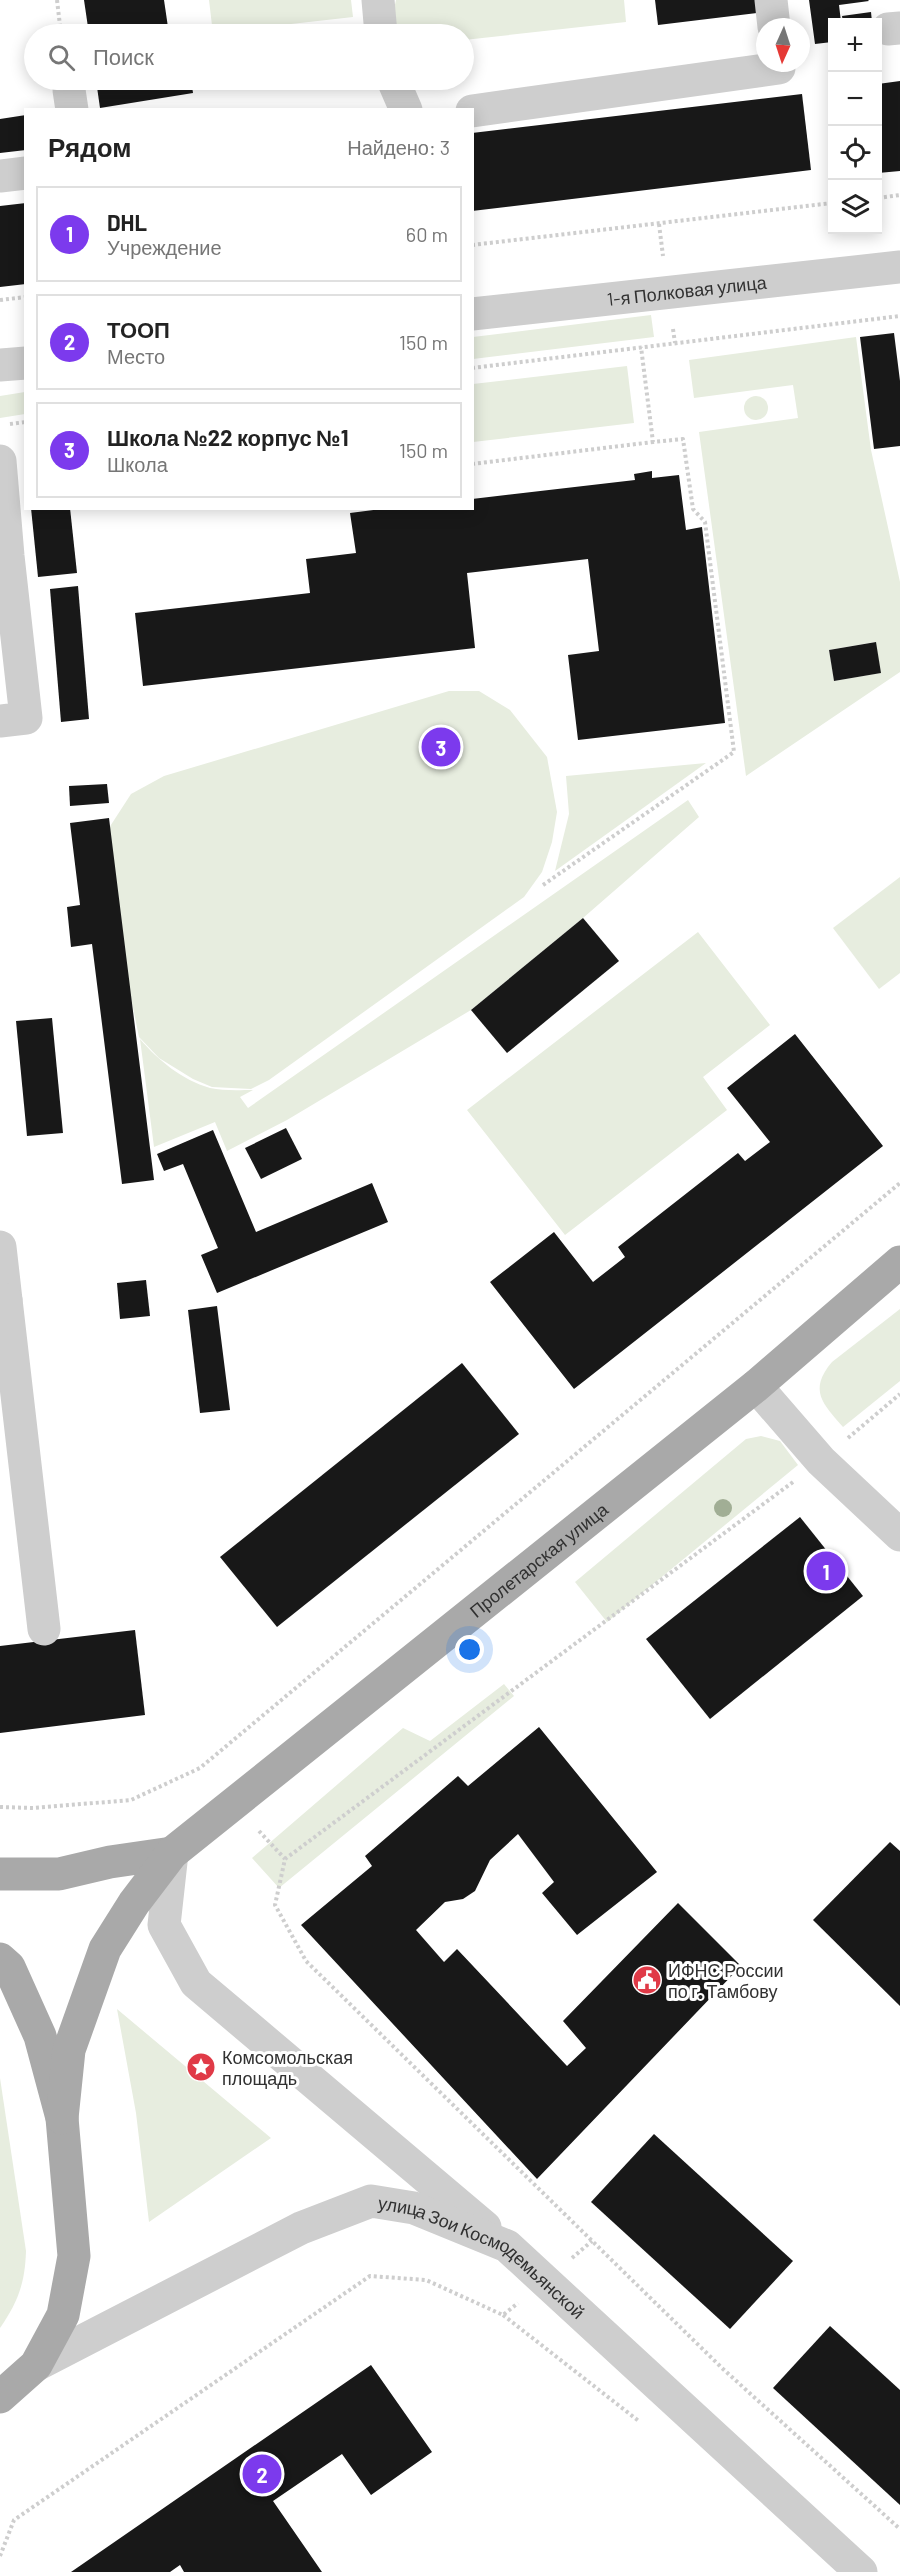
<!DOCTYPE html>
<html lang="ru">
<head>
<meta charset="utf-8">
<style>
	body { margin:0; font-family:Barlow,sans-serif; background:#f6f6f6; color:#222 }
	.controls { position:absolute; right:18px; top:18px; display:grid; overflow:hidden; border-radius:0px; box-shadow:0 3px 15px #0003 }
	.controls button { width:54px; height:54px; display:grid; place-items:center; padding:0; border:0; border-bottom:2px solid #e0e0e0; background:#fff; color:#222; font:30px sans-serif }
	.compass { position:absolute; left:756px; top:18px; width:54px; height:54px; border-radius:50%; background:#fff; box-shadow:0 3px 15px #0003; rotate:183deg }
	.you { position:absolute; left:470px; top:1650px; width:21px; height:21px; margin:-15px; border:4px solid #fff; border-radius:50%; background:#1a73e8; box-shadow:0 0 0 9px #1a73e833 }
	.badge { display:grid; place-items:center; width:39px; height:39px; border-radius:50%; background:#7c3aed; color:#fff; font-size:20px; font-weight:700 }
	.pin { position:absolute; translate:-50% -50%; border:3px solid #fff; box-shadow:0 2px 6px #0006 }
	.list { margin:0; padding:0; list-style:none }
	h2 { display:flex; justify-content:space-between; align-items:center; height:78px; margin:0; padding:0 24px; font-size:26px }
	h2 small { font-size:20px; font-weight:400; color:#767676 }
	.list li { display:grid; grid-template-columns:39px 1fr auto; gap:18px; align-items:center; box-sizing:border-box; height:96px; margin:0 12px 12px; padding:0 12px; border:2px solid #e0e0e0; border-radius:0px }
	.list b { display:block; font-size:22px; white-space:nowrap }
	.list p { margin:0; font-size:20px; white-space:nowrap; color:#767676 }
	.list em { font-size:20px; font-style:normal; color:#767676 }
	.icon { flex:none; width:33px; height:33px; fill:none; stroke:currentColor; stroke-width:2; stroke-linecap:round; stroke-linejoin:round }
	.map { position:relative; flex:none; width:900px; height:2572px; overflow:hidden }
	.search { position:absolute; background:#fff; box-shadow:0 3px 15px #0003; left:24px; top:24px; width:450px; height:66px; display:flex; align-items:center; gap:15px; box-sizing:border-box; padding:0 21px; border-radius:33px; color:#767676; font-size:22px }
	.panel { position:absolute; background:#fff; box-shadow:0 3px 15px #0003; left:24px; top:108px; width:450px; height:402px; border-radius:0px }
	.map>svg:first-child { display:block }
	.green { fill:#e7eddf; fill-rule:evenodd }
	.building { fill:#181818 }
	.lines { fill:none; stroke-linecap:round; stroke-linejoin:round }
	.path { stroke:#cecece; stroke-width:4; stroke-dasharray:3 3; stroke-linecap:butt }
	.minor { stroke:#cecece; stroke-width:33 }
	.major { stroke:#a9a9a9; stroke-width:33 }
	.tree { fill:#a1ae95 }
	.labels { text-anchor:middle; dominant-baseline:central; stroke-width:6; stroke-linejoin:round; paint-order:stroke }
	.street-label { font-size:18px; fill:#313131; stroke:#fff }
	.poi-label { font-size:18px; fill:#313131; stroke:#fff; text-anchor:start }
</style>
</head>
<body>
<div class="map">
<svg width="900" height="2572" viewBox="0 0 900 2572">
	<rect width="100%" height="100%" fill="#fff"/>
	<g class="green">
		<polygon points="209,0 351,0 353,17 291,24 292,34 213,34"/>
		<polygon points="396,0 624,0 626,22 464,40 464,34 397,34 394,9"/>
		<polygon points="651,315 654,337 473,359 473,337"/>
		<path d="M856,337L871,450L900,582V672L746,776L699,432L798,418L793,385L694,398L689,360ZM875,642L880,673L834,681L829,650Z"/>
		<polygon points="627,366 634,423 473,442 473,384"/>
		<polygon points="25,392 25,414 0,418 0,396"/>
		<circle cx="756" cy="408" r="12"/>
		<polygon points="449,691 479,691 510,710 547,757 557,812 552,842 542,872 524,897 269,1080 251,1089 212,1087 193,1079 159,1058 139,1037 106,876 107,831 131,794 164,776"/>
		<polygon points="706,763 555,871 569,814 566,776"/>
		<path d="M688,800L699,817L583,918L471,1010L287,1120L227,1151L215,1122L154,1147L140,1039C158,1060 182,1080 210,1088C223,1091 240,1090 253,1090L240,1097L248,1108Z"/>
		<polygon points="900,877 900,973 879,989 833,928"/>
		<polygon points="698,932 770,1025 703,1077 727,1110 565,1235 467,1110"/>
		<path d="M900,1309V1381L843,1427C823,1404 808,1390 832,1362Z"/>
		<polygon points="761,1436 780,1441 798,1465 607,1622 575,1582 746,1439"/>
		<polygon points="504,1684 514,1696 279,1888 252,1858 403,1728 430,1741"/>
		<polygon points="117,2009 271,2138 149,2222 136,2113"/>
		<path d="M0,2078L26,2251C25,2283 18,2302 0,2328Z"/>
	</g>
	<g class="building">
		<polygon points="84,0 164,0 169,34 89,34"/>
		<polygon points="655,0 756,0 757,13 658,25"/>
		<polygon points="809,0 868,0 869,1 839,5 841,22 832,22 832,42 815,44"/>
		<polygon points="871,12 872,22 843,22 842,16"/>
		<polygon points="352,26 353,34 295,34 295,33"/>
		<polygon points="96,80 191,80 193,93 100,108"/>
		<polygon points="900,81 900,171 878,173 878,84"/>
		<polygon points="802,94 811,170 472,211 472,133"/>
		<polygon points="26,115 26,150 0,153 0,119"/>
		<polygon points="26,203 26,284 0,287 0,206"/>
		<polygon points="894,333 900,381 900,446 874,449 860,337"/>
		<polygon points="652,471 652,478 679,475 686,530 702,527 725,723 578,740 568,655 599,651 588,559 467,573 475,648 143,686 135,613 310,593 306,559 356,553 350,513 389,508 472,508 472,499 635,480 634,474"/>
		<polygon points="31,508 70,508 77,573 38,577"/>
		<polygon points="78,586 89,719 61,722 50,589"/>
		<polygon points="876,642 881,673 834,681 829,650"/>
		<polygon points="107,784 109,803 70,806 69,786"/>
		<polygon points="109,818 154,1180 122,1184 92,944 71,947 67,907 80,905 70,823"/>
		<polygon points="583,918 619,961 507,1053 471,1010"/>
		<polygon points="52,1018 63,1133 27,1136 16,1021"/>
		<polygon points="795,1034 883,1146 574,1389 490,1282 554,1232 593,1282 625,1257 618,1247 738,1153 745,1161 770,1142 727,1088"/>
		<polygon points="286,1128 302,1159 261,1179 245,1148"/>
		<polygon points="213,1130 256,1232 372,1183 388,1222 217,1293 201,1255 218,1248 183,1164 164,1171 157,1154"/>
		<polygon points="146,1280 150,1316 120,1319 117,1283"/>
		<polygon points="217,1306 230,1410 200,1413 188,1310"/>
		<polygon points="462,1363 519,1434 277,1627 220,1557"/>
		<polygon points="800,1517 863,1596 710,1719 646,1639"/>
		<polygon points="135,1630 145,1715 0,1733 0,1646"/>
		<polygon points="539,1727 657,1872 577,1935 542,1893 554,1882 518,1834 490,1860 475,1891 463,1899 445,1902 416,1930 444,1962 457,1949 567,2066 586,2048 563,2021 678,1903 741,1966 537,2179 301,1925 372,1866 365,1856 458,1776 468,1786"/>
		<polygon points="890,1842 900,1851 900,2006 813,1920"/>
		<polygon points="654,2134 793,2261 730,2329 591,2202"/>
		<polygon points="830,2326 900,2390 900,2505 773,2388"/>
		<polygon points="371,2365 432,2452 371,2495 342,2454 273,2501 322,2572 184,2572 180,2565 170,2572 71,2572"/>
	</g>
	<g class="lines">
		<g class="path">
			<polyline points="57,0 61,34"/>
			<polyline points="878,198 900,195"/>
			<polyline points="659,224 663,256"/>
			<polyline points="472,245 832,203"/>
			<polyline points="0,300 26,297"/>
			<polyline points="673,329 675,343"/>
			<polyline points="472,368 900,316"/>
			<polyline points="10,424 26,422"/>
			<polyline points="472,464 653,442"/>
			<polyline points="543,885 734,752 705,522 693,509 683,439 653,442 641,347"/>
			<polyline points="848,1438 900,1394"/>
			<polyline points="793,1482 285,1859 275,1905 306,1961 723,2369 900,2529"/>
			<polyline points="0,1807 33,1808 131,1800 200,1768 900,1183"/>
			<polyline points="259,1831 285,1859"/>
			<polyline points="572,2258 592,2241"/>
			<polyline points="503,2315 640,2422"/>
			<polyline points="0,2556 14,2520 370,2276 426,2280 503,2315 518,2303"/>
		</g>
		<g class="minor">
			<polyline points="378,0 381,34"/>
			<polyline points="771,0 774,27"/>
			<polyline points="888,29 900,28"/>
			<polyline points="393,80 406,110"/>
			<polyline points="69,90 72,110"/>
			<polyline points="472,111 779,68 779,63"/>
			<polyline points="0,176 26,173"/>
			<path id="s1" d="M472,314L900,267"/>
			<polyline points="0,365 26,363"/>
			<polyline points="0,461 8,556 26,718 0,721"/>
			<polyline points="0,1247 6,1300"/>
			<polyline points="0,1300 6,1300 44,1629"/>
			<polyline points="756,1386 821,1461 900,1535"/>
			<polyline points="172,1853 164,1925 196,1983 485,2227"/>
			<path id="s2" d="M36,2365L301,2228L371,2201L414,2208L507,2246L861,2572"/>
		</g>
		<g class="major">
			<polyline points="0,1874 59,1874 110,1862 172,1853"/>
			<polyline points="0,1959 9,1967 40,2036 62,2118 74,2256 63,2315 36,2365 0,2397"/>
			<path id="s3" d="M62,2118L69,2050L105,1949L134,1903L172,1853L756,1386L900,1262"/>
		</g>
	</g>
	<circle class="tree" cx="723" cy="1508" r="9"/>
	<defs>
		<g id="civic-disc" transform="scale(1.5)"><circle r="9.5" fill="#e03a47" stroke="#fff"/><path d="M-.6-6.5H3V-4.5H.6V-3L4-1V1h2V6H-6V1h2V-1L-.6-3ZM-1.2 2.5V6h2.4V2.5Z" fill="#fff"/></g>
		<g id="sight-disc" transform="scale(1.5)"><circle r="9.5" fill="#e03a47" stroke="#fff"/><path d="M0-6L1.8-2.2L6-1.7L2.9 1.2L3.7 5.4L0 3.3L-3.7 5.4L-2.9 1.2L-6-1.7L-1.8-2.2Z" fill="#fff"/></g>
	</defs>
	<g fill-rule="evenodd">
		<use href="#civic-disc" x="647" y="1980"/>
		<use href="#sight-disc" x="201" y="2067"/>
	</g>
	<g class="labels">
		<g class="street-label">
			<text stroke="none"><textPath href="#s1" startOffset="216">1-я Полковая улица</textPath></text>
			<text stroke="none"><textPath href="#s3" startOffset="762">Пролетарская улица</textPath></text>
			<text stroke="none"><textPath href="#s2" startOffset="500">улица Зои Космодемьянской</textPath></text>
		</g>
		<g class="poi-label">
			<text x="668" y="1970">ИФНС России<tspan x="668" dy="21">по г. Тамбову</tspan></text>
			<text x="222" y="2057">Комсомольская<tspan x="222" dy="21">площадь</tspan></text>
		</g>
	</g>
</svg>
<div class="controls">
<button>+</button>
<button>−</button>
<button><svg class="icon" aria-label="locate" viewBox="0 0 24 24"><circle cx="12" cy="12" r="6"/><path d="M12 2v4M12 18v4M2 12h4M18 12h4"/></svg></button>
<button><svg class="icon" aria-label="layers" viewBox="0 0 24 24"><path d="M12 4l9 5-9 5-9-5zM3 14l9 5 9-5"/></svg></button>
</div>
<svg class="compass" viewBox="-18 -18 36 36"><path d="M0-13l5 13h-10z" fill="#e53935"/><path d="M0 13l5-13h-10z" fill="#767676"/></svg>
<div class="you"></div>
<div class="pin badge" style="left:826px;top:1571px">1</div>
<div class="pin badge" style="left:262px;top:2474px">2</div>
<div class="pin badge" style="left:441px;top:747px">3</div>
<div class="search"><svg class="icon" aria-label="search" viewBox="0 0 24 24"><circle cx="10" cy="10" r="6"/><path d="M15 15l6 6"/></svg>Поиск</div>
<section class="panel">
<h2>Рядом<small>Найдено: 3</small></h2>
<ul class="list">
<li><span class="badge">1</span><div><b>DHL</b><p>Учреждение</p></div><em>60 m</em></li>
<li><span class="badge">2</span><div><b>ТООП</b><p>Место</p></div><em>150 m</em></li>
<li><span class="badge">3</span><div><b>Школа №22 корпус №1</b><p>Школа</p></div><em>150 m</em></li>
</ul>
</section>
</div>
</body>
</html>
